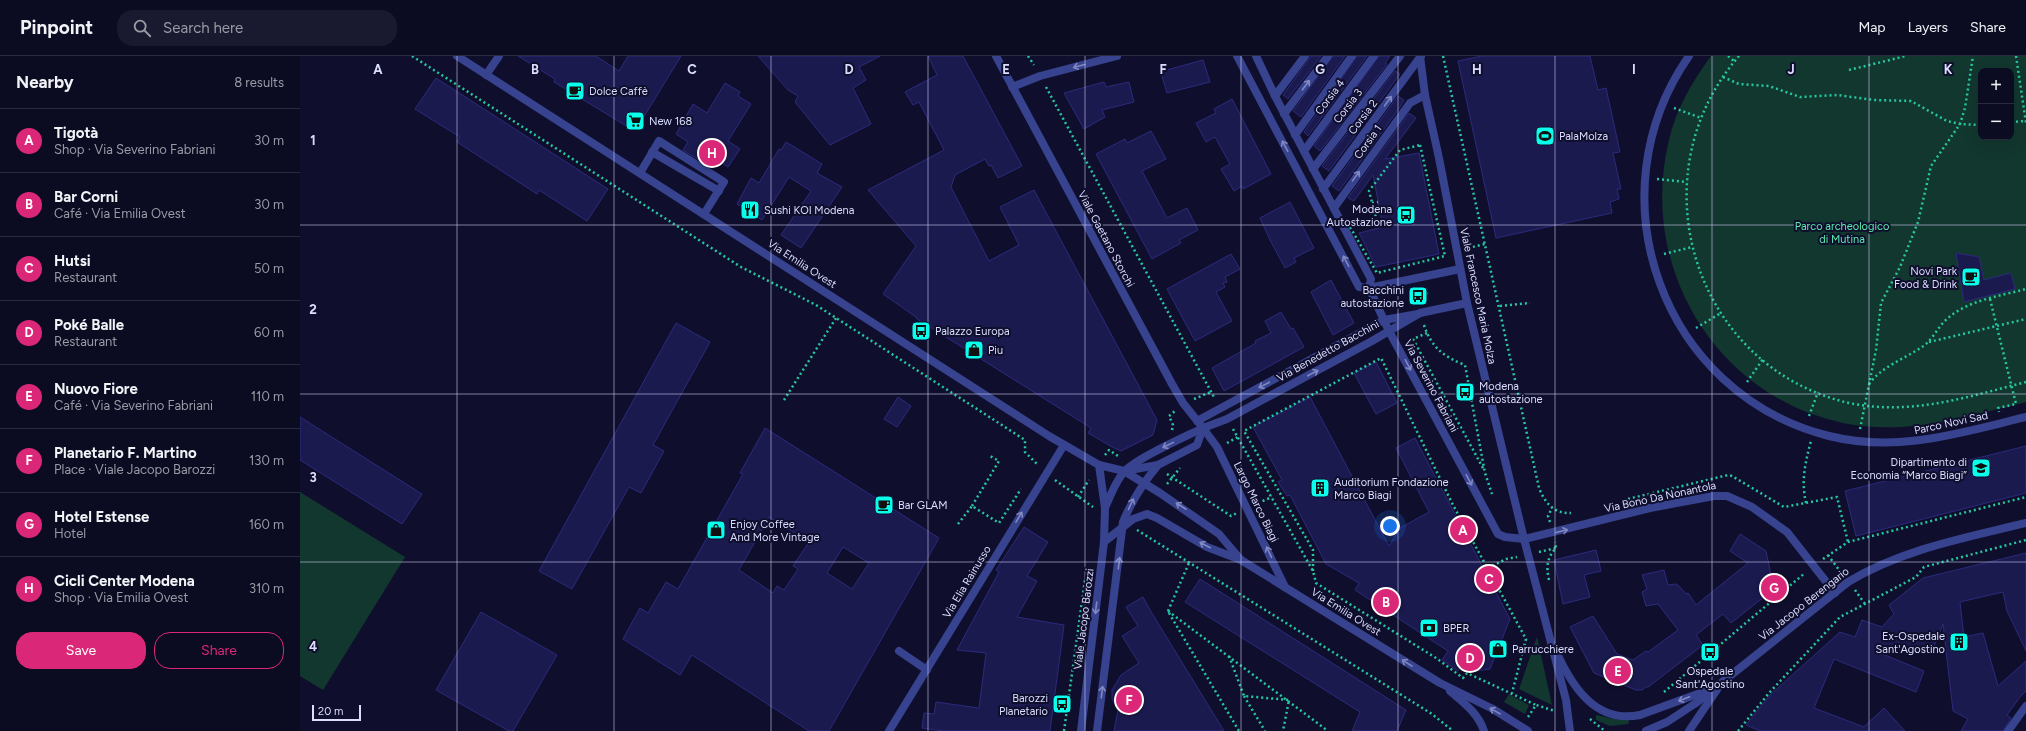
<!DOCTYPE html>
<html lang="en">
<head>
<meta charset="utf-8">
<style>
	body { margin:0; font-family:Figtree,sans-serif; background:#19192f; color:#f1f3f6 }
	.controls { position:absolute; right:12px; top:12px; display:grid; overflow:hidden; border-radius:8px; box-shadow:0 4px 16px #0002 }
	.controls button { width:36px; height:36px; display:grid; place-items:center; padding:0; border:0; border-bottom:1px solid #2b2b40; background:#0b0b22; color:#f1f3f6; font:20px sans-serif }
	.scale { position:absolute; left:12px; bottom:10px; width:49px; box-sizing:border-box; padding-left:4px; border:2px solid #dbddff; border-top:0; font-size:11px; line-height:14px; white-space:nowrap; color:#dbddff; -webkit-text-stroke:3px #0f0f2d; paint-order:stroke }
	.you { position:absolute; left:1090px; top:470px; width:14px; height:14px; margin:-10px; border:3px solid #fff; border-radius:50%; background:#1a73e8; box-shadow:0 0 0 6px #1a73e833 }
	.badge { display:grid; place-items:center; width:26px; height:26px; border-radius:50%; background:#db2777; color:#fff; font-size:13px; font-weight:700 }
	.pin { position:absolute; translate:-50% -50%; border:2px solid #fff; box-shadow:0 1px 4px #0006 }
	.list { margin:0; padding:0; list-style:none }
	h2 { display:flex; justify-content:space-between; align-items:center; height:52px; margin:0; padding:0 16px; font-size:17px }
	h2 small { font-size:13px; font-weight:400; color:#9a9ba5 }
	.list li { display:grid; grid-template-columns:26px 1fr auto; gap:12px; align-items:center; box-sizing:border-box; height:64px; padding:0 16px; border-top:1px solid #2b2b40 }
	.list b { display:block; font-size:15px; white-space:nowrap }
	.list p { margin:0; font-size:13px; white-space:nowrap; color:#9a9ba5 }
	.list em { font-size:13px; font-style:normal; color:#9a9ba5 }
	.actions { display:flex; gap:8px; padding:12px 16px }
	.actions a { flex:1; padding:9px 0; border:1px solid #db2777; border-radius:16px; text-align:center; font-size:14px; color:#db2777 }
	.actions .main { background:#db2777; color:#fff }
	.icon { flex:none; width:22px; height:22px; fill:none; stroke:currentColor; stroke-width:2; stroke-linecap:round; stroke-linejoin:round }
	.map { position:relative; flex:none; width:1726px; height:675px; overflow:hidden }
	header { display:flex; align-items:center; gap:24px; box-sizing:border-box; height:56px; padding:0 20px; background:#0b0b22; border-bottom:1px solid #2b2b40 }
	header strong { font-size:19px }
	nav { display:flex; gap:22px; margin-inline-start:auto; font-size:14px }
	.search { width:280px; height:36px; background:#19192f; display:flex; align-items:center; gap:10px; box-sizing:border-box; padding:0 14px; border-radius:16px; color:#9a9ba5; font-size:15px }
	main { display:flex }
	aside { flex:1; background:#0b0b22 }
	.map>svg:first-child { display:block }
	.green { fill:#12372f; fill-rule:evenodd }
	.building { fill:#1b1a4f; stroke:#2c2a7d; fill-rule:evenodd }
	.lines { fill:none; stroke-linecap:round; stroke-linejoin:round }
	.path { stroke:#27c7a1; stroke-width:2.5; stroke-dasharray:2 3; stroke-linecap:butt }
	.service { stroke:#37438f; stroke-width:8 }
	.pedestrian { stroke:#37438f; stroke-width:8 }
	.minor { stroke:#37438f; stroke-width:8 }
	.tertiary { stroke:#37438f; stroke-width:8 }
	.oneway { stroke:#8188c1 }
	.grid { fill:none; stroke:#dbddff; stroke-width:1; stroke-opacity:0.55 }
	.labels { text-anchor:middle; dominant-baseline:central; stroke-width:4; stroke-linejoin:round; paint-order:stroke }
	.poi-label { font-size:11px; fill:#dbddff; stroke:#0f0f2d; text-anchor:start }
	.street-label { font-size:11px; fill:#dbddff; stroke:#0f0f2d }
	.park-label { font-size:11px; fill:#5ceaad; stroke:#0f0f2d }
	.grid-label { font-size:13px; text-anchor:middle; font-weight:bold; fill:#dbddff; stroke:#0f0f2d; stroke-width:4; stroke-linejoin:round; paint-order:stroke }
</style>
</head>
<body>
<header>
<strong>Pinpoint</strong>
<div class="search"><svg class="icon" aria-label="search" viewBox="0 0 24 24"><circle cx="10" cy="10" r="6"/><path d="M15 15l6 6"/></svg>Search here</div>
<nav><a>Map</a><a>Layers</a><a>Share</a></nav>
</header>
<main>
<aside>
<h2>Nearby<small>8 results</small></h2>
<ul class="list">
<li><span class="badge">A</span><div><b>Tigotà</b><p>Shop · Via Severino Fabriani</p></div><em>30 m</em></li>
<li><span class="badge">B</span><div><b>Bar Corni</b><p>Café · Via Emilia Ovest</p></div><em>30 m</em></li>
<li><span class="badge">C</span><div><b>Hutsi</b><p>Restaurant</p></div><em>50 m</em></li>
<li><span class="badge">D</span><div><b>Poké Balle</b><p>Restaurant</p></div><em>60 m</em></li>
<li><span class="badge">E</span><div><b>Nuovo Fiore</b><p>Café · Via Severino Fabriani</p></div><em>110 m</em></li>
<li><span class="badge">F</span><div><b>Planetario F. Martino</b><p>Place · Viale Jacopo Barozzi</p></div><em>130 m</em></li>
<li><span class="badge">G</span><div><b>Hotel Estense</b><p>Hotel</p></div><em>160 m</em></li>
<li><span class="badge">H</span><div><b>Cicli Center Modena</b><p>Shop · Via Emilia Ovest</p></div><em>310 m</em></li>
</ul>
<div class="actions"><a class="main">Save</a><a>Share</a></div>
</aside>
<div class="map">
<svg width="1726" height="675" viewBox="0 0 1726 675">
	<rect width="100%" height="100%" fill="#0f0f2d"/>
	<g class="green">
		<path d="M1411,0H1726V346C1665,361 1606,380 1543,367C1415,340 1338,210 1369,84C1376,53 1392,26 1411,0ZM1681,15H1711V81H1681Z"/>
		<polygon points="0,436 105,501 23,634 0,620"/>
		<polygon points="1237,581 1252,649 1219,633"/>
		<polygon points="1209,638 1229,649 1225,658 1204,646"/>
		<polygon points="1296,659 1314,663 1328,664 1329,666 1328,668 1310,670 1296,664"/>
	</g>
	<g class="building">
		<polygon points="218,0 296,0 319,15 328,0 381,0 337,72 335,70 333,74 254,26 255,23"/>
		<polygon points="458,0 580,0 559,11 566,24 553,32 571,68 530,89 495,46 498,40 488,34"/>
		<polygon points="628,0 663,0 722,110 698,122 691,109 689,110 685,103 655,119 651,131 689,205 719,189 700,151 734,134 857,364 853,379 821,395 814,392 788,377 791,372 630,271 629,272 616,262 616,261 583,238 616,190 568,134 644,94 619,46 613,49 605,36 637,19"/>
		<polygon points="1011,0 1021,0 988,43 983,39"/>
		<polygon points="1033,0 1045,0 1001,61 993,55"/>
		<polygon points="1057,0 1067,0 1008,80 1004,76"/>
		<polygon points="1079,0 1090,0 1085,7 1087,8 1020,95 1014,90"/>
		<polygon points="1182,0 1290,0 1298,34 1306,32 1320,96 1313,97 1321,133 1317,133 1319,143 1310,146 1312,157 1196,182 1158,5"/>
		<polygon points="903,4 910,26 867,37 861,17 863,17 863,15"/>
		<polygon points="1095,15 1100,18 1029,115 1022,110"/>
		<polygon points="136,22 308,133 287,165 239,134 237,138 157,86 160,81 115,53"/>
		<polygon points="804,26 806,31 829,26 834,46 802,54 805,61 784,73 764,37"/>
		<polygon points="425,27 440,36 438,40 451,48 428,85 440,93 428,111 412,101 407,109 383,94 388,86 376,78 393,48 407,57"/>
		<polygon points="1098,40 1104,44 1100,51 1039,135 1032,130"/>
		<polygon points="932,43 971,118 943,133 942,130 934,135 921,113 930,108 915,81 906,86 896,67 916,57 914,53"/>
		<polygon points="1109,57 1116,62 1085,103 1119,97 1139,198 1076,211 1059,177 1083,171 1073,119 1054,145 1048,142"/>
		<polygon points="851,75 866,103 842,115 867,162 887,152 898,174 879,184 881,187 852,203 796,98 825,83 827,87"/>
		<polygon points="486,86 522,108 517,117 542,131 501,192 481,179 511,135 489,121 462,164 437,148 451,122 459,127 479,93 481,94"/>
		<polygon points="990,146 1014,192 994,202 996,206 985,212 971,186 960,162"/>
		<polygon points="1656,197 1679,201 1684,224 1711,217 1715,233 1664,246"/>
		<polygon points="931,198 940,213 925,221 927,226 923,227 925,231 916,236 932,265 895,285 867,233"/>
		<polygon points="1031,224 1054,267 1033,279 1011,236"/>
		<polygon points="981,256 991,273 993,272 1004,291 924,335 912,312 956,287 955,285 971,277 965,265"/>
		<polygon points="376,267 410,286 353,389 364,395 341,437 329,431 272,533 239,515"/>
		<polygon points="1076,306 1097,347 1076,358 1054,317"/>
		<polygon points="598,341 611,350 597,371 584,363"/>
		<polygon points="1010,341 1089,490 1100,472 1129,456 1096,392 1115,382 1210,563 1190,613 1176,615 1163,606 1158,615 1142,604 1148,595 1055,534 1059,527 1026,508 990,439 987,440 978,426 982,424 953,371"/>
		<polygon points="0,361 122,438 102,468 0,404"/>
		<path d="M465,372L639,482L529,675H509L392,599L380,619L323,583L340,552L348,557L366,526L378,533L443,418L440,417ZM469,461L509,486L493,510L498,513L484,534L477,530L473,537L439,514ZM543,491L569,507L552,533L527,517Z"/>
		<polygon points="1726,390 1726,437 1556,480 1545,435"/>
		<polygon points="724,471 748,486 727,520 737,525 717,561 764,569 750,675 644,675 622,672 624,657 634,658 636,646 679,652 686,597 657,594 699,516 696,514"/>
		<polygon points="1440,478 1466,495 1474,533 1431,567 1423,558 1396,579 1403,589 1348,631 1346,631 1342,634 1336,634 1294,617 1270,571 1293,560 1317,598 1333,604 1346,595 1348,596 1378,574 1358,548 1346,550 1342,536 1347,533 1342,519 1364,514 1368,529 1376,528 1380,531 1386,538 1388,537 1396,549 1448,507 1430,495"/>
		<polygon points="1296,494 1301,515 1284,519 1290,541 1263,548 1254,504"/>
		<polygon points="1726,497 1726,595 1707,555 1703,536 1660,546 1664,581 1683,577 1698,630 1726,605 1726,635 1720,641 1707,659 1711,662 1703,675 1661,675 1668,663 1653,655 1643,568 1634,590 1575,595 1624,615 1616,636 1534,603 1514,652 1564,671 1584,652 1605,675 1460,675 1446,669 1470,639 1540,576 1555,581 1562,564 1582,571 1594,558 1589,549 1623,522"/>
		<polygon points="900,523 1106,654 1097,675 1052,675 1060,656 885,546"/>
		<polygon points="843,541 850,554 924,675 814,675 818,654 812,643 812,634 821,619 839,607 822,580 838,570 826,551"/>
		<polygon points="181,556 257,599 213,675 209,675 136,634"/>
	</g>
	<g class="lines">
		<g class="path">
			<polyline points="112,0 441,211 516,249 725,384 725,396 738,409"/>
			<polyline points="728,0 734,9"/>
			<path d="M1143,0L1239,432C1245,447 1254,458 1271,457"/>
			<polyline points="1428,0 1434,5"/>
			<path d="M1439,0C1335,119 1393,311 1549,347C1611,360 1667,341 1726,326"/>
			<polyline points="1716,0 1726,67"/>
			<polyline points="1549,14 1606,0"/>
			<polyline points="1423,21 1439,28 1469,30 1500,41 1537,39 1574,44 1611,45 1647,65 1660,68 1681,69"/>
			<polyline points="746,31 915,343"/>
			<polyline points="1374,52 1401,62"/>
			<polyline points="1711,66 1726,65"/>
			<polygon points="1120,89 1145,200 1077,217 1050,171 1077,165 1069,135 1100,94"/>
			<polyline points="1357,123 1387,126"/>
			<polyline points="1072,147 1078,146"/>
			<polyline points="1168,192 1185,188"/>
			<polyline points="1364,198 1392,191"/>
			<polyline points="1690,243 1716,348 1698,352 1699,356"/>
			<polyline points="1117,247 1114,239 1127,237 1126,233"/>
			<polyline points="1200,250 1230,247"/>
			<path d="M1124,269C1131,291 1144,301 1165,309L1185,417L1192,438"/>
			<polyline points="1396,272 1421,257"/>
			<polyline points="1127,277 1113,283 1184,414"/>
			<polyline points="1629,286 1726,263"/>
			<polyline points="1447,326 1463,303"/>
			<path d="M1569,328C1581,311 1604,303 1622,291C1633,284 1638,270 1648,262C1669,244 1700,240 1726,233"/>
			<polyline points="894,343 911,336"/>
			<polyline points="484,344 536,262"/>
			<polyline points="1509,360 1518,336"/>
			<polyline points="933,373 1013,515 1016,527 1136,602 1163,622 1167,617 1236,649"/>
			<polyline points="1560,373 1576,294 1581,247 1600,211 1618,166 1631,110 1660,68 1665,52 1673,0"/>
			<polyline points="872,374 873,369 869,360 875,355"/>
			<polyline points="927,387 938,381"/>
			<polyline points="805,399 809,394 818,400"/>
			<polyline points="867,418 931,460 937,457"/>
			<polyline points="755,424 793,451"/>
			<polyline points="867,428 880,412"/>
			<polyline points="778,441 789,424"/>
			<polyline points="1328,443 1428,419 1432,420 1484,451 1537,441 1548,486"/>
			<polyline points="958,447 972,441"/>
			<path d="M1506,447C1501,425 1505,407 1511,385"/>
			<polyline points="672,450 699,405 690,400"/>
			<polyline points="1250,466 1248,460 1252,452"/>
			<polyline points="658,468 672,450 699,467 721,433"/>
			<polyline points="837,474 1132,658 1153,675"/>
			<polyline points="1239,496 1256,492"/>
			<polyline points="1528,499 1542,518"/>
			<polyline points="1523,503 1548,486 1726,441"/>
			<polyline points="1188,512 1206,503 1217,501"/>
			<polyline points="1013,515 1013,494 944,375 1081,302 1153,449 1226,583 1212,637"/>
			<path d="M1249,524C1246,510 1247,502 1256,492L1255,486"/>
			<polyline points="1555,534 1565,548"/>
			<polyline points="868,555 1028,675"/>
			<polyline points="868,555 889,507"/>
			<polyline points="869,557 939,675"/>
			<polyline points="929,600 944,640 989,644 983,675"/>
			<polyline points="1364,636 1505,517"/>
			<polyline points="944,640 965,675"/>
			<polyline points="1228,661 1236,649 1255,655"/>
			<polyline points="1290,663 1305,675"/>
			<polyline points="764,675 785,524"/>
			<polyline points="1438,675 1469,637 1540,561 1616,521 1624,511 1726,484"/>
		</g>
		<g class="service">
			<polyline points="956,0 975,40 1071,223 1069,232 1160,213"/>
			<polyline points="975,40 1005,0"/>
			<polyline points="984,58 1028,0"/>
			<polyline points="995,79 1052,0"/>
			<polyline points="1004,95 1074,0"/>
			<polyline points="352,96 419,135"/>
			<polyline points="1013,113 1100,0"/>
			<polyline points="340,117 359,85 424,126 404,158"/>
			<polyline points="1023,133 1121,0"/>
			<polyline points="1034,152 1110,47 1125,39"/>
			<polyline points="897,365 1084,264 1118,258"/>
			<polyline points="824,415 858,409 897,389 903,372"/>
			<polyline points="599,595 627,614"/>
			<path d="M1256,595C1272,631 1296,668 1340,659L1414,632"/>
			<path d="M797,675L823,466C832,444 843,427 858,409"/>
		</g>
		<path class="pedestrian" d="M1389,0C1291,140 1362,338 1529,380C1598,397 1659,377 1726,361"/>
		<g class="minor">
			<polyline points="937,0 1059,231 1069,232 1089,275 1198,478 1205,481 1224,483 1350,452 1414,440 1427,440 1452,451 1487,476 1535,537"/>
			<polyline points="1120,0 1125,39 1139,102 1167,247 1224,483 1266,644 1270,675"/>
			<polyline points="186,19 199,0"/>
			<polyline points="985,531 917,391 903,372 927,363 1072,285 1120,257 1167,247"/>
			<polyline points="589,675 764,389"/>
			<polyline points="1389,675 1420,629"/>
			<polyline points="1708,675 1726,650"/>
		</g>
		<g class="tertiary">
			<polyline points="157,0 749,380 799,409 824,415 860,437 919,478 941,504"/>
			<path d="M696,0L872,328L883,347L903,372C885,381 834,403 823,417C815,427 810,440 805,452"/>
			<polyline points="712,31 740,20 817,0"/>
			<polyline points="804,486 833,463 847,458 857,462 907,491 941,504 1140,627 1193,653 1228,675"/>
			<path d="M1150,635C1164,647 1178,657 1184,675"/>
			<polyline points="781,675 804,486 805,452 799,409"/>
			<path d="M1346,675L1367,666L1396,647L1548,526C1603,493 1665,482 1726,467"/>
		</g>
	</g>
	<defs><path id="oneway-shaft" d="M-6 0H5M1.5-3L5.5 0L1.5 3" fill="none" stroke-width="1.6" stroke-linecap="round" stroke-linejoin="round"/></defs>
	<g class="oneway">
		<use href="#oneway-shaft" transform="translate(779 10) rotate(165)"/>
		<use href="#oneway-shaft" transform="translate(1006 29) rotate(-53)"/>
		<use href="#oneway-shaft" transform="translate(1088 45) rotate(-54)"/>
		<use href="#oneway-shaft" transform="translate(985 90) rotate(-118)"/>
		<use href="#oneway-shaft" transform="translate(1056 120) rotate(-54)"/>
		<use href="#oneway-shaft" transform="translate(1046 205) rotate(-118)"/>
		<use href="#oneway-shaft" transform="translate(1108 309) rotate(62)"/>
		<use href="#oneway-shaft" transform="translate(1013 317) rotate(-28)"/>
		<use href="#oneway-shaft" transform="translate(964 329) rotate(152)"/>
		<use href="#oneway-shaft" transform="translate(868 389) rotate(154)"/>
		<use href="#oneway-shaft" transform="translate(1169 424) rotate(62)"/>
		<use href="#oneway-shaft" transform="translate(831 448) rotate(-65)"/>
		<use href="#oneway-shaft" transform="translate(881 450) rotate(-147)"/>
		<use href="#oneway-shaft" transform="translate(719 461) rotate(-59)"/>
		<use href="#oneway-shaft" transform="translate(1262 475) rotate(-14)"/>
		<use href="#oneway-shaft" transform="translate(905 489) rotate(-153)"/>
		<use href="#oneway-shaft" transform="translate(969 496) rotate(-115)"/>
		<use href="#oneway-shaft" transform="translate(819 507) rotate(-83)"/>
		<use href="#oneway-shaft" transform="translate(796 552) rotate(97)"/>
		<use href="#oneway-shaft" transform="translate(1107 607) rotate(-148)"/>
		<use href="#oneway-shaft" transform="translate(802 636) rotate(-83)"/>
		<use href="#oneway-shaft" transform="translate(1384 643) rotate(159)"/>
		<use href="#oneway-shaft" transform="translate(1195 655) rotate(-151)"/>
	</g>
	<path class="grid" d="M157,0V675M314,0V675M471,0V675M628,0V675M785,0V675M941,0V675M1098,0V675M1255,0V675M1412,0V675M1569,0V675M0,169H1726M0,338H1726M0,506H1726"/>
	<defs>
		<g id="cafe-square" transform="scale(1)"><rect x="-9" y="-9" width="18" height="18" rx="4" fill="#07ffec" stroke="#0f0f2d"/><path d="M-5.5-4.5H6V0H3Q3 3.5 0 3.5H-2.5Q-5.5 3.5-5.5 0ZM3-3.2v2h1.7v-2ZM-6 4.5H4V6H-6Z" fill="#111"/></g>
		<g id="supermarket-square" transform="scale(1)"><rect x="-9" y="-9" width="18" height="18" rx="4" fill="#07ffec" stroke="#0f0f2d"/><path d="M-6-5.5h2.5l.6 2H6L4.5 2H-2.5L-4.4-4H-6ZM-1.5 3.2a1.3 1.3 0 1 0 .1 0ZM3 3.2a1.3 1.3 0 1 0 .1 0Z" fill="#111"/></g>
		<g id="stadium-square" transform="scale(1)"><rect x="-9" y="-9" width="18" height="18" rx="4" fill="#07ffec" stroke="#0f0f2d"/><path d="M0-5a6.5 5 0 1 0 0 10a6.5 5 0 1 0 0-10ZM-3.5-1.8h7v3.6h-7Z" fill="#111"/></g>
		<g id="restaurant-square" transform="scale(1)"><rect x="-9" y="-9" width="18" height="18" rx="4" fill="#07ffec" stroke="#0f0f2d"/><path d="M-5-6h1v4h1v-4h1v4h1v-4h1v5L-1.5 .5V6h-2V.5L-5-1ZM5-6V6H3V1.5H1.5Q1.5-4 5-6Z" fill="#111"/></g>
		<g id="bus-square" transform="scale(1)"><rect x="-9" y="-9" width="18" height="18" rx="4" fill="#07ffec" stroke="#0f0f2d"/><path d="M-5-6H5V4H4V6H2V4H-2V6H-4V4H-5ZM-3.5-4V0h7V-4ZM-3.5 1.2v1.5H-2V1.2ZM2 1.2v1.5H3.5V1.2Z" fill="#111"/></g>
		<g id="shop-square" transform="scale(1)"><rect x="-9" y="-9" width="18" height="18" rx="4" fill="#07ffec" stroke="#0f0f2d"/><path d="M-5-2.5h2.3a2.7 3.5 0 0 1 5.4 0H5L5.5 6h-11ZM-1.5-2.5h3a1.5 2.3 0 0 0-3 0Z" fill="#111"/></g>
		<g id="university-square" transform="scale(1)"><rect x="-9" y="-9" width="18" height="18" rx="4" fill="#07ffec" stroke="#0f0f2d"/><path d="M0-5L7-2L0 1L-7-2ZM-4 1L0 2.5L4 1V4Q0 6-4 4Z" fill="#111"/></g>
		<g id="building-square" transform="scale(1)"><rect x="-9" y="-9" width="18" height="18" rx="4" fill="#07ffec" stroke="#0f0f2d"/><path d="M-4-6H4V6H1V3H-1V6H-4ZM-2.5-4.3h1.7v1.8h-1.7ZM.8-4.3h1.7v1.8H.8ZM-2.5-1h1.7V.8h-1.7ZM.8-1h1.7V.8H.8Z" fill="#111"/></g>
		<g id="bank-square" transform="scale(1)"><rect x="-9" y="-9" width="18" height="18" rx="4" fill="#07ffec" stroke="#0f0f2d"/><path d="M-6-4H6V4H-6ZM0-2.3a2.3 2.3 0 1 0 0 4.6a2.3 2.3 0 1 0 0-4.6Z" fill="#111"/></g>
	</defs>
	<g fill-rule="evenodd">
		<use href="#cafe-square" x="275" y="35"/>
		<use href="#supermarket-square" x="335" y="65"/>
		<use href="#stadium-square" x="1245" y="80"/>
		<use href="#restaurant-square" x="450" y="154"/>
		<use href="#bus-square" x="1106" y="159"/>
		<use href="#cafe-square" x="1671" y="221"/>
		<use href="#bus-square" x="1118" y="240"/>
		<use href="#bus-square" x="621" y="275"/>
		<use href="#shop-square" x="674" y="294"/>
		<use href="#bus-square" x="1165" y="336"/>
		<use href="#university-square" x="1681" y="412"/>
		<use href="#building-square" x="1020" y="432"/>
		<use href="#cafe-square" x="584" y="449"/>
		<use href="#shop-square" x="416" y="474"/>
		<use href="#bank-square" x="1129" y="572"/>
		<use href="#building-square" x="1659" y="586"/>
		<use href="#shop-square" x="1198" y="593"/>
		<use href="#bus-square" x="1410" y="596"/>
		<use href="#bus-square" x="762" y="648"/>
	</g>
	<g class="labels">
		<g class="poi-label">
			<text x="289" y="35">Dolce Caffè</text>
			<text x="349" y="65">New 168</text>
			<text x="1259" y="80">PalaMolza</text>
			<text x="1092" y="153" text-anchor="end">Modena<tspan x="1092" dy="13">Autostazione</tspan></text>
			<text x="464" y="154">Sushi KOI Modena</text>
			<text x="1657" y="215" text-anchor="end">Novi Park<tspan x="1657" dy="13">Food &amp; Drink</tspan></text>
			<text x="1104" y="234" text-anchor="end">Bacchini<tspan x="1104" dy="13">autostazione</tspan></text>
			<text x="635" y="275">Palazzo Europa</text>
			<text x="688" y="294">Piu</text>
			<text x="1179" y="330">Modena<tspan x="1179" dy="13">autostazione</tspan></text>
			<text x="1667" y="406" text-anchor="end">Dipartimento di<tspan x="1667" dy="13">Economia “Marco Biagi”</tspan></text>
			<text x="1034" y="426">Auditorium Fondazione<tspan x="1034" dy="13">Marco Biagi</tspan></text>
			<text x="598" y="449">Bar GLAM</text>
			<text x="430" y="468">Enjoy Coffee<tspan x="430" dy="13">And More Vintage</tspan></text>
			<text x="1143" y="572">BPER</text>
			<text x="1645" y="580" text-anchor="end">Ex-Ospedale<tspan x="1645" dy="13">Sant'Agostino</tspan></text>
			<text x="1212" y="593">Parrucchiere</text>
			<text x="1410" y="615" text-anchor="middle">Ospedale<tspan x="1410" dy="13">Sant'Agostino</tspan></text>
			<text x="748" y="642" text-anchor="end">Barozzi<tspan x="748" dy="13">Planetario</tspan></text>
		</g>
		<g class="street-label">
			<text transform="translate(1030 41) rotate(-53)">Corsia 4</text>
			<text transform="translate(1048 50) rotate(-53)">Corsia 3</text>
			<text transform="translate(1063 61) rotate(-53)">Corsia 2</text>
			<text transform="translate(1068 86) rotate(-54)">Corsia 1</text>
			<text transform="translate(806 183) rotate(62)">Viale Gaetano Storchi</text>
			<text transform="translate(502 208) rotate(33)">Via Emilia Ovest</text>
			<text transform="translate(1178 240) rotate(78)">Viale Francesco Maria Molza</text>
			<text transform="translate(1028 295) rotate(-29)">Via Benedetto Bacchini</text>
			<text transform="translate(1131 330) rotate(62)">Via Severino Fabriani</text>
			<text transform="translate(1651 367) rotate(-12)">Parco Novi Sad</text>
			<text transform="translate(1360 441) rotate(-12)">Via Bono Da Nonantola</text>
			<text transform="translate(956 446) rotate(64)">Largo Marco Biagi</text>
			<text transform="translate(667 526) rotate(-59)">Via Elia Rainusso</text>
			<text transform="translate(1504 548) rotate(-38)">Via Jacopo Berengario</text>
			<text transform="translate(1046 556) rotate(32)">Via Emilia Ovest</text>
			<text transform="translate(784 563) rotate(-83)">Viale Jacopo Barozzi</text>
		</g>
		<g class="park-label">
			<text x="1542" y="170">Parco archeologico<tspan x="1542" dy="13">di Mutina</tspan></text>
		</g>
	</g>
	<g class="grid-label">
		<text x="78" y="18">A</text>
		<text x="235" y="18">B</text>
		<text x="392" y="18">C</text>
		<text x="549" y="18">D</text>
		<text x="706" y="18">E</text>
		<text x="863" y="18">F</text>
		<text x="1020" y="18">G</text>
		<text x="1177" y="18">H</text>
		<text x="1334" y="18">I</text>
		<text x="1491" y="18">J</text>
		<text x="1648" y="18">K</text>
		<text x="13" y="89">1</text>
		<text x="13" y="258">2</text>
		<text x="13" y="426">3</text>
		<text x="13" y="595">4</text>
	</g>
</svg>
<div class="controls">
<button>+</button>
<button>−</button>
</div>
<div class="scale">20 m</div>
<div class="you"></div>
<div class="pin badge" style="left:1163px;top:474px">A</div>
<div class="pin badge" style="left:1086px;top:546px">B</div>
<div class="pin badge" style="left:1189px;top:523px">C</div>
<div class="pin badge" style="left:1170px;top:602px">D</div>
<div class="pin badge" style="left:1318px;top:615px">E</div>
<div class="pin badge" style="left:829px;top:644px">F</div>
<div class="pin badge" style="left:1474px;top:532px">G</div>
<div class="pin badge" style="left:412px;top:97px">H</div>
</div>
</main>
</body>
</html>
